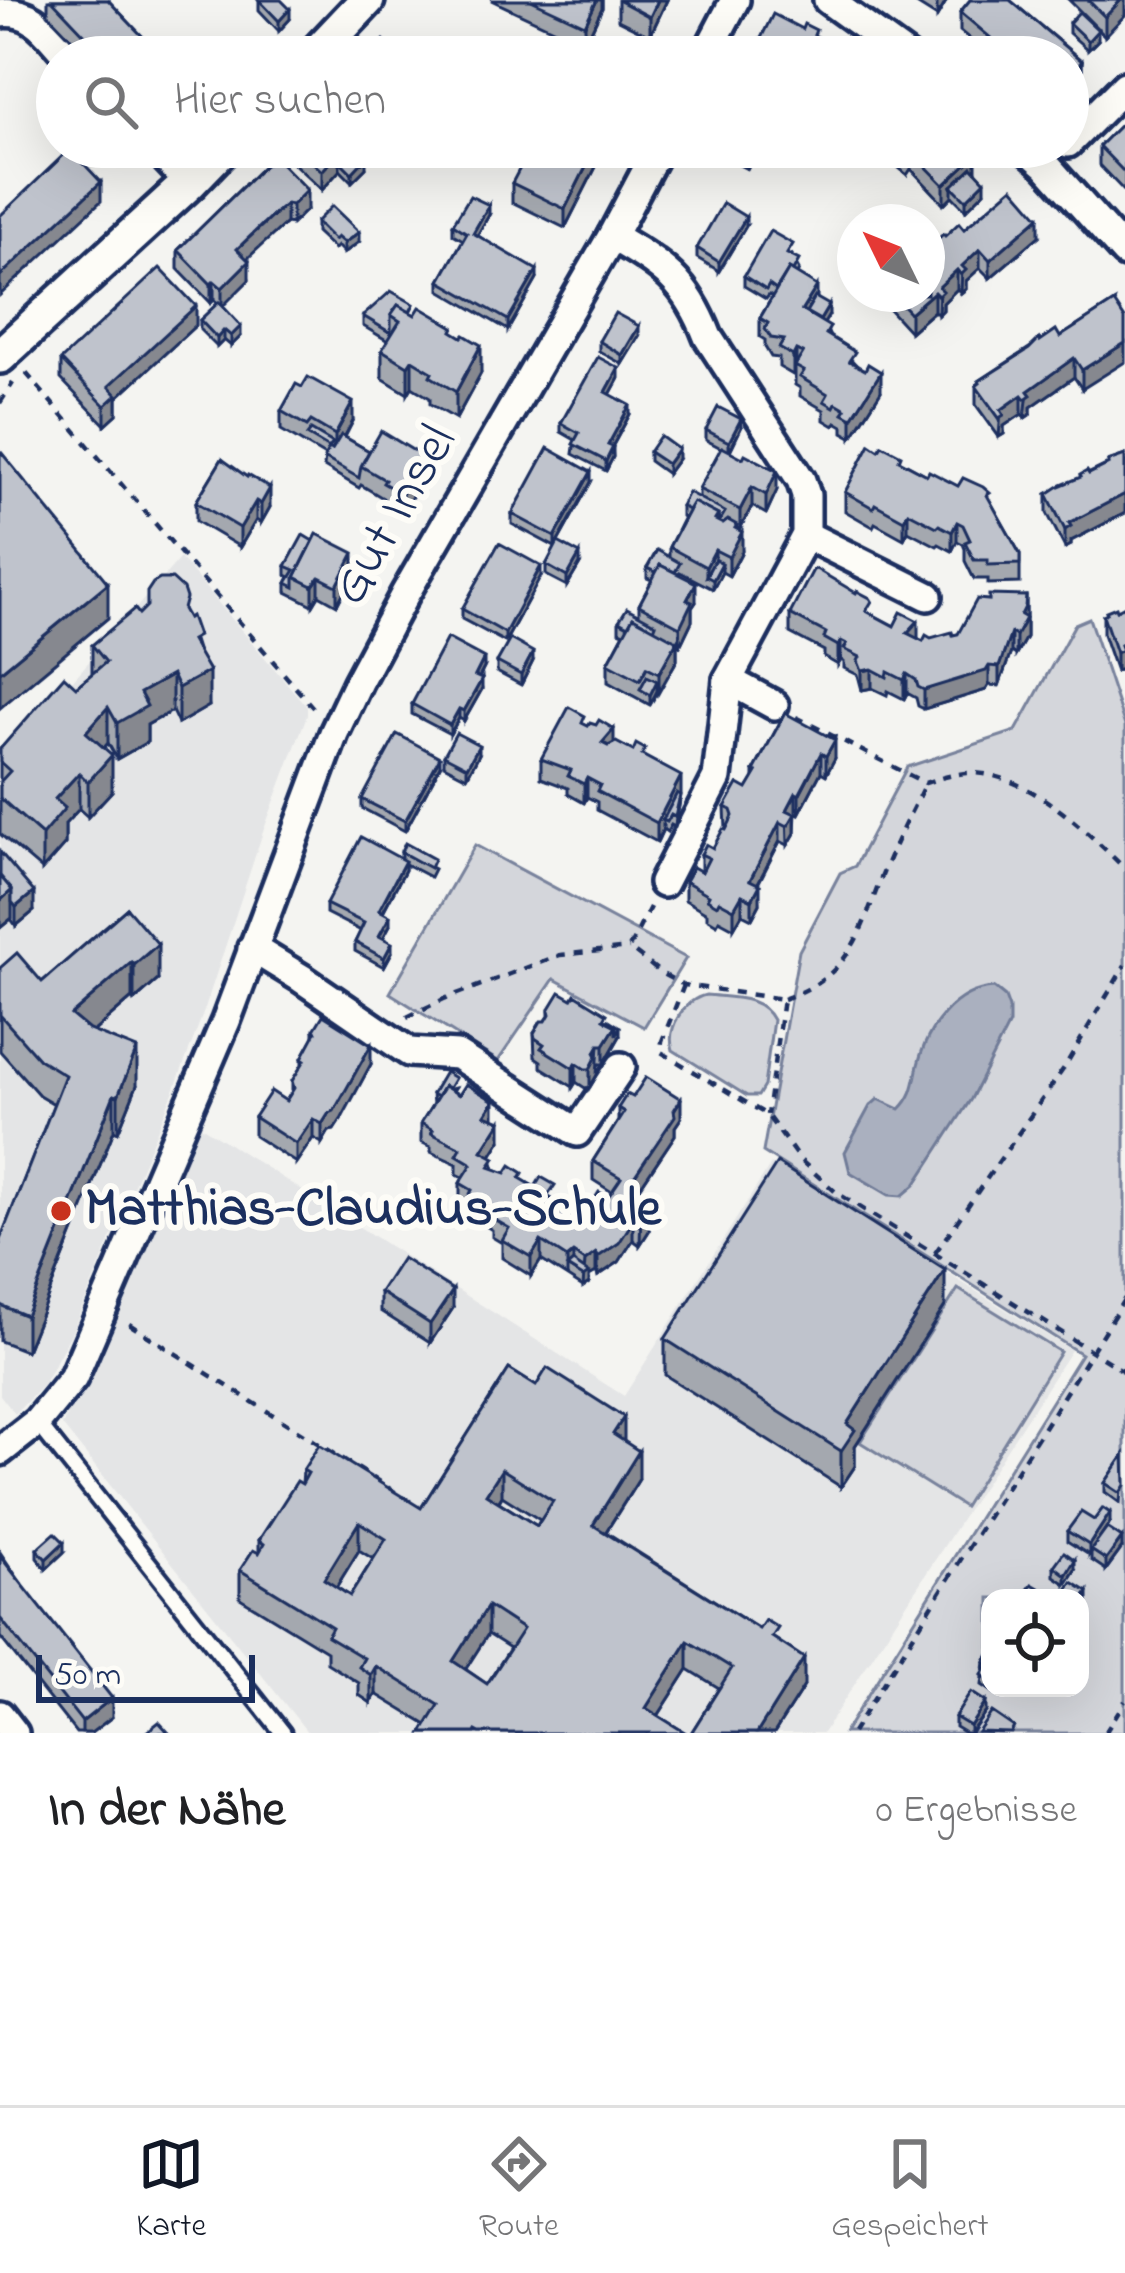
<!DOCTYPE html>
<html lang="de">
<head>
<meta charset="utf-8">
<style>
	body { margin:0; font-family:"Indie Flower",sans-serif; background:#f2f2f2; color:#202124 }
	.controls { position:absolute; right:36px; bottom:36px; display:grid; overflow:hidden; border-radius:24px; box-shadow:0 12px 48px #0002 }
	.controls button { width:108px; height:108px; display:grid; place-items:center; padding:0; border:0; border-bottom:3px solid #e0e0e0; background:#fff; color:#202124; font:60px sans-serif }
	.compass { position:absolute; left:837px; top:204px; width:108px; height:108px; border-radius:50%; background:#fff; box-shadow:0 12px 48px #0002; rotate:313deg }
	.scale { position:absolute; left:36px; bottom:30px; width:219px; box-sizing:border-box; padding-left:12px; border:6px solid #1b2f5e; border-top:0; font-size:33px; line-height:42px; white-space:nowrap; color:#1b2f5e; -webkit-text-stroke:9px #fdfcf7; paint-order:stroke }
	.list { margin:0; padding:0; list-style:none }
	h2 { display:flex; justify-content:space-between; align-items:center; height:156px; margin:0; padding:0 48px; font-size:51px }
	h2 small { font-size:39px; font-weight:400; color:#757577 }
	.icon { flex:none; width:66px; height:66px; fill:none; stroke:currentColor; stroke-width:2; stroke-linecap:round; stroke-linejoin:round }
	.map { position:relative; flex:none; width:1125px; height:1733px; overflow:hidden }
	.search { position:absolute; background:#fff; box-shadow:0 12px 48px #0002; left:36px; right:36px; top:36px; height:132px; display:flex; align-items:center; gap:30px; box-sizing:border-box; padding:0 42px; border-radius:66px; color:#757577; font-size:45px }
	.sheet { height:372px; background:#fff }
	nav { display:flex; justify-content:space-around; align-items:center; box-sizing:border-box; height:168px; border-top:3px solid #e0e0e0; background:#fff; font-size:33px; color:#757577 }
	nav a { display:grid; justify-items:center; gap:6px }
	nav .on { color:#111827 }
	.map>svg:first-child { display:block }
	.built { fill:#e4e5e6 }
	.green { fill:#d4d6db; stroke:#78829c; stroke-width:3; fill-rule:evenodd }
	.water { fill:#aab0bf; stroke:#717c98; stroke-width:3 }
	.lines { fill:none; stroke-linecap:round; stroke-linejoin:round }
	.service-casing { stroke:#1b2f5e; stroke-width:22 }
	.minor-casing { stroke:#1b2f5e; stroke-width:36 }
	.tertiary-casing { stroke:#1b2f5e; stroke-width:42 }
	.path { stroke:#1b2f5e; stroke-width:4.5; stroke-dasharray:9 9; stroke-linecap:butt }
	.service { stroke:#fdfcf7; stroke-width:14 }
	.minor { stroke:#fdfcf7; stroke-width:27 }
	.tertiary { stroke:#fdfcf7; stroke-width:33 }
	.wall { fill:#a4a8af; stroke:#1b2f5e; stroke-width:3; fill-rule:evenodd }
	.shaded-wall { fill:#86888f; stroke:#1b2f5e; stroke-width:3 }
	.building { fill:#bfc3cc; stroke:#1b2f5e; stroke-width:3; fill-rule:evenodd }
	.poi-dot { fill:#c8321e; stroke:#fdfcf7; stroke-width:4.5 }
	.labels { text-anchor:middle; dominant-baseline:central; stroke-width:12; stroke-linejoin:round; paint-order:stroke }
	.street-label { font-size:54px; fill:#1b2f5e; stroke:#fdfcf7 }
	.poi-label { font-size:54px; font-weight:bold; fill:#1b2f5e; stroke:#fdfcf7; text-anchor:start }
</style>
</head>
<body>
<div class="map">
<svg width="1125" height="1733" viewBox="0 0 1125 1733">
	<rect width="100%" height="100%" fill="#f4f4f1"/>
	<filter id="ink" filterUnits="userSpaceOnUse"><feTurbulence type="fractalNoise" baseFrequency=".00833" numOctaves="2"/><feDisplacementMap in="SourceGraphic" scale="24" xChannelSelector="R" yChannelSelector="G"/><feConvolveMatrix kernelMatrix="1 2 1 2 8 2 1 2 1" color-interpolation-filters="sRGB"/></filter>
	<g filter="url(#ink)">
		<g class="built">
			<polygon points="180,558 307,707 307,715 264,829 204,1011 175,1088 71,1334 43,1385 15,1414 0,1395 0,763"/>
			<polygon points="201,1126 624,1396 771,1164 1071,1350 823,1733 308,1733 62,1425 97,1363"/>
		</g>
		<g class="green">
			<path d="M1089,618L1125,726V1733H844L1081,1354L763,1152L799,951L840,873L855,866L907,767L1016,731L1075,624ZM990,1598H1080V1688H990Z"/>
			<polygon points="475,845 686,958 644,1027 554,979 498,1061 390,993"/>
			<path d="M706,995C732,998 760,995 773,1020L764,1086L758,1096H747L673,1050C666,1028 684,1000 706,995Z"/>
			<polygon points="958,1289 1060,1352 964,1507 860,1442"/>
		</g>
		<path class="water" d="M994,988L1005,997L1009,1008V1024L971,1099L915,1185L902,1196L889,1195L850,1172L845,1152L870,1106L878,1099L900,1109C914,1095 914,1083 918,1065C927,1028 954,990 994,988Z"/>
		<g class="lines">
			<g class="service-casing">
				<polyline id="service" points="37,1422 283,1733"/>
			</g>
			<g class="minor-casing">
				<g id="minor">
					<polyline points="828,0 907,57"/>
					<path d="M0,13C35,9 47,34 69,57"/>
					<polyline points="705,57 735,0"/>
					<polyline points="1068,143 1125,86"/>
					<polyline points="155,147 189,183"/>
					<polyline points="1025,147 1046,165 1125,253"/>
					<path d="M612,236C663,266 686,280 708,337L801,480L806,495V535L728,680L717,778L663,883"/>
					<polyline points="806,535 928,596"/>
					<polyline points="728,680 774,705"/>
					<polyline points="252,948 301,978 409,1052 457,1055 577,1132 621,1067"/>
					<polyline points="0,1451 37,1422 73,1378 226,1021 334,733 358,682 405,594 612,236 659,147"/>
					<polyline points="0,1715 14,1733"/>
				</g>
			</g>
			<g class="tertiary-casing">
				<g id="tertiary">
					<polyline points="313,57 367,0"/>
					<polyline points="0,356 189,183 224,147"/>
				</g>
			</g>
			<g class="path">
				<polyline points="270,57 283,43"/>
				<polyline points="26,373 315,710"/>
				<polyline points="0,403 13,383"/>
				<path d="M796,717L925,783C940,778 956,773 972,773C1029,774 1087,831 1125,869"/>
				<polyline points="650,907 629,948 662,974 684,985 783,999 767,1115"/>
				<polyline points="684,985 662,1041 661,1052 767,1115 799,1159 837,1193 1125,1372"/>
				<path d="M783,999C857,975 861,924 888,861C899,834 913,809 925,783"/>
				<polyline points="407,1017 444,999 560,955 629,948"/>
				<polyline points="935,1253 1064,1068 1125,965"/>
				<polyline points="129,1324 419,1507"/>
				<polyline points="852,1733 1125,1298"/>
				<polyline points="1105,1733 1125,1701"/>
			</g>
			<use href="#service" class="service"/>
			<use href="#minor" class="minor"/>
			<use href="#tertiary" class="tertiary"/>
		</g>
		<g class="wall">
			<polygon points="48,0 108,0 162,57 89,57 48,14"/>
			<polygon points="259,0 290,19 279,31 259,10"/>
			<polygon points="491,0 602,0 602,8 585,44"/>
			<polygon points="618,0 667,0 650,36 618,20"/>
			<polygon points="910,0 947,0 937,17"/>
			<polygon points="970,0 1010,0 1082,61 1082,79 1068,96 1068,57 991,57 960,31 960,12"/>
			<polygon points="1069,0 1125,0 1125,15 1105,36"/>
			<polygon points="1069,23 1098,40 1088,50 1069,33"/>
			<polygon points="1125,120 1125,192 1099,165 1099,146"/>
			<polygon points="289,147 362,147 358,151 366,168 352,182 340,170 322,190 289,159"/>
			<polygon points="606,147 565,228 512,202 512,183"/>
			<polygon points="704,147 758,147 747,169"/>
			<polygon points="864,147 894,147 888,159"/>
			<polygon points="904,147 976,171 985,191 966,210 952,196 944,204 911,169 907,175 898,167 898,157"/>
			<polygon points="274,156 307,209 292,224 286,223 269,237 246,259 249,280 222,306 241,336 231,346 224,340 217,347 200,330 200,320 218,303 214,300 211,303 178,269 178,250"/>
			<polygon points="489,215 477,235 537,279 508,330 440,290 440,281 463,240 453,234 453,224"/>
			<polygon points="316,222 359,242 344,253 337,246 334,249 316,232"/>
			<polygon points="746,226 719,271 697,258 697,248"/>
			<polygon points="964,229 1039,236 990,278 980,268 966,281 966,289 961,293 957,289 943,303 943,310 938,315 934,311 910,332 888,308 888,294 927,294 945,236"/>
			<polygon points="793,254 791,256 799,270 797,274 829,315 824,323 830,337 881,391 852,437 843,432 843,426 836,422 834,426 824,420 824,410 800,396 800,388 795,385 795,370 793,375 779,367 779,358 771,357 765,347 765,340 760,337 760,318 772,297 769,295 766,299 744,286 744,276"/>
			<polygon points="1114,302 1082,389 1074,377 1031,407 1031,414 1025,418 1022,414 1004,426 1004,434 999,437 976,405 976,386 979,381 1040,341 1060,337"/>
			<polygon points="414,314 454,333 481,373 456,419 430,404 430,398 412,387 408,394 382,378 382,350 388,341 363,326 363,316"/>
			<polygon points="196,325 117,398 117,414 105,425 61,379 61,360"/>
			<polygon points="639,336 622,364 599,351 599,341"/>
			<polygon points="619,378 610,394 630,414 612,447 613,457 606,471 573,454 575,440 561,432 561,423"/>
			<polygon points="281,411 353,421 345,437 369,451 424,476 402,513 383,502 383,498 361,485 359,488 324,467 325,456 281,430"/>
			<polygon points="741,428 730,451 777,490 766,514 752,506 740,529 737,528 742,551 729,576 722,572 713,589 680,572 679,574 696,602 692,608 692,621 680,646 677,644 677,660 650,705 608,682 608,663 624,633 619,631 619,621 639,615 639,605 652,580 647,578 647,568 669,556 669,547 684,517 681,516 681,506 699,498 699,489 721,448 706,440 706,430"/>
			<polygon points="649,452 678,459 667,474 649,461"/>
			<polygon points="1125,455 1125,513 1071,541 1071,545 1065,548 1047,513 1047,494 1108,464 1108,461"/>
			<polygon points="222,459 270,507 261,523 256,520 240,547 196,521 196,502"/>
			<polygon points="901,461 927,475 990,501 1020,554 1020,583 988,584 988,579 974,579 965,561 965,549 963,544 957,541 952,551 939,544 937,546 908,531 904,539 875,523 873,527 845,511 845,492"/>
			<polygon points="591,482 555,547 512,524 512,514"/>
			<polygon points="580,564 567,586 546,575 546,565"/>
			<polygon points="286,566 354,572 337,605 319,595 313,605 287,592 287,583 290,577 286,575"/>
			<polygon points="541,576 505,642 462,619 462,609"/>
			<polygon points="1026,596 1026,637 1016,655 1011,652 999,686 989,685 986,690 924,709 918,706 916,698 907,693 904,699 888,691 887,695 872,688 862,690 858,675 844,668 844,662 841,660 838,665 824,657 824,651 790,633 790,614 872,614 923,641 958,634 989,600"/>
			<polygon points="1117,610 1122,669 1116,671 1103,634 1103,615"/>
			<polygon points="139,614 186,615 198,653 209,706 178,724 172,711 147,725 147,742 117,759 108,743 104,748 112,791 88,817 79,809 65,824 65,844 42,870 0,834 0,749 92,674 92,645"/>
			<polygon points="533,661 521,685 497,672 497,662"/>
			<polygon points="484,668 479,678 482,689 464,721 459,718 450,734 412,714 412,704"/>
			<polygon points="785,713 835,758 826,775 821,772 799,814 796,812 795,833 788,845 780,841 758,884 760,904 752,919 742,914 734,928 719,920 717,924 707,918 707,913 685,900 685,881 701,871 701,854 713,848 726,830 725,807 747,789 754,778 754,771"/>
			<polygon points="585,725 614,743 645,757 681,795 675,827 671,825 667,832 663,829 657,842 597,810 597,802 587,797 584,803 568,794 568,788 541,778 541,759"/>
			<polygon points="479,754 467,777 444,765 444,755"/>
			<polygon points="440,766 405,831 362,808 362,799"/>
			<polygon points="0,852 34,911 16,926 11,919 0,928"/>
			<polygon points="401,852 434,869 430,877 405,864 405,870 383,912 390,925 383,938 392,952 384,967 355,951 355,942 361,931 326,913 326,904 401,858"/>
			<polygon points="127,908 158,980 134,1001 132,998 93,1032 137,1085 118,1132 114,1130 26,1351 0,1341 0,1240 54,1104 39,1095 0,1051 0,968 42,982"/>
			<polygon points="549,1010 607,1021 620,1036 604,1064 599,1064 597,1068 597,1075 590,1087 585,1088 576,1082 573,1087 541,1067 541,1061 535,1057 534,1033 549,1017"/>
			<polygon points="314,1030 371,1064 334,1130 329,1131 322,1143 313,1138 296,1163 254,1136 254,1117 286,1101 292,1091 292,1081 302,1065 302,1058 314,1037"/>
			<polygon points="455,1088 453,1091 494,1118 501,1140 491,1156 495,1169 523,1180 555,1201 579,1224 592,1215 592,1203 608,1197 612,1192 593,1180 593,1161 618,1121 618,1108 681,1118 675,1127 675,1135 639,1189 649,1195 649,1231 640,1245 633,1240 619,1262 598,1276 596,1272 589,1276 589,1283 583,1287 541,1260 531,1276 502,1258 502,1243 492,1237 492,1230 469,1215 469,1207 460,1202 460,1183 463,1177 457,1174 457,1164 431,1152 431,1147 421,1142 421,1123 433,1104 432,1094"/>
			<polygon points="380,1292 453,1308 430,1343 380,1311"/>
			<polygon points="945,1306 855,1446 855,1466 841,1487 665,1375 665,1339"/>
			<path d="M509,1369L624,1442L639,1479L606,1532L778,1641L804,1686L774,1733H691L719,1688L688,1669L658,1716L686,1733H422L427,1725L376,1694L371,1703L359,1695V1683L327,1663V1651L240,1598V1570L259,1553V1540L302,1484L303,1470L421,1508ZM502,1496L540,1520L537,1526L499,1502ZM359,1550L373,1559L350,1596L336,1587ZM488,1634L510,1648L487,1684L465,1669Z"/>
			<polygon points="1124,1455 1120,1503 1105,1492 1105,1483"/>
			<polygon points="1094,1520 1110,1523 1107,1528 1122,1548 1106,1570 1091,1560 1091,1552 1089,1555 1067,1541 1067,1531"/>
			<polygon points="37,1549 64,1552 46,1569 37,1558"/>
			<polygon points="0,1552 112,1717 91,1733 76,1733 0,1637"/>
			<polygon points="1054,1566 1075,1570 1066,1584 1054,1576"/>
			<polygon points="990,1653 990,1688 997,1688 994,1693 982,1685 985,1662"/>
			<polygon points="986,1712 971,1733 965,1733 955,1727 955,1717"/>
		</g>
		<g class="shaded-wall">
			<polygon points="597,0 602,0 602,8 585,44 585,25"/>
			<polygon points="658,0 667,0 650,36 650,17"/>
			<polygon points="937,0 947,0 937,17"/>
			<polygon points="1121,0 1125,0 1125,15 1105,36 1105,17"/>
			<polygon points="290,9 290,19 279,31 279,21"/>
			<polygon points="1098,30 1098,40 1088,50 1088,41"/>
			<polygon points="1082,61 1082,79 1068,96 1068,77"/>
			<polygon points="344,147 362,147 345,165 340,161 340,170 322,190 322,171"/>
			<polygon points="596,147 606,147 565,228 565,209"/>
			<polygon points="747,147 758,147 747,169"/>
			<polygon points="976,155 976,173 952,186 952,196 944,204 944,185"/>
			<polygon points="366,158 366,168 352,182 352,173"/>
			<polygon points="985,181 985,191 966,210 966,200"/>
			<polygon points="101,182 101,201 0,295 0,276"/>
			<polygon points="307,190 307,209 292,224 292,205"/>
			<polygon points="286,204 286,223 237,268 237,249"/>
			<polygon points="489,205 489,215 473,243 473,233"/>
			<polygon points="746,217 746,226 719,271 719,262"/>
			<polygon points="1039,217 1039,236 990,278 990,260"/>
			<polygon points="359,232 359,242 344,253 344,243"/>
			<polygon points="980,249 980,268 966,281 966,289 961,293 962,266"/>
			<polygon points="249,261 249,280 222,307 222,288"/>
			<polygon points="537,270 537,279 508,330 508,320"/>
			<polygon points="957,270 957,289 943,303 943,310 938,315 939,287"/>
			<polygon points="214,281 214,300 211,303 211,284"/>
			<polygon points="817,286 817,305 806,322 802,310"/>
			<polygon points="934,292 934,311 910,332 910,313"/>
			<polygon points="829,305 829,315 816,337 816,327"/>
			<polygon points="196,306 196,325 117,398 117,414 105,425 105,406 109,386"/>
			<polygon points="241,326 241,336 231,346 231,336"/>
			<polygon points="639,326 639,336 622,364 622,355"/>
			<polygon points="224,330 224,340 217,347 217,338"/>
			<polygon points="1125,343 1125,362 1082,389 1082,370"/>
			<polygon points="481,345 481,373 456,419 456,392"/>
			<polygon points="796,350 796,366 793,375 793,356"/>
			<polygon points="1074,358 1074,377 1031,407 1031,414 1025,418 1028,391"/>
			<polygon points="412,360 412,387 408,394 408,366"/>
			<polygon points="619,368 619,378 606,402 606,392"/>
			<polygon points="881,372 881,391 852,437 852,418"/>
			<polygon points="1022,395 1022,414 1004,426 1004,434 999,437 1001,410"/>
			<polygon points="353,402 353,421 335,454 335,435"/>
			<polygon points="630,405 630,414 608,454 608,445"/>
			<polygon points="741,419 741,428 729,452 729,442"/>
			<polygon points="613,447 613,457 606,471 606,461"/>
			<polygon points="678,449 678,459 667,474 667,464"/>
			<polygon points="424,457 424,476 402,513 402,494"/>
			<polygon points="777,471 777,490 766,514 766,495"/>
			<polygon points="591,472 591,482 555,547 555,537"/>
			<polygon points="752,487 752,506 740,529 740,510"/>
			<polygon points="270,488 270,507 261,523 261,504"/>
			<polygon points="1125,494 1125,513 1071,541 1071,545 1065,548 1065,530 1069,523"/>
			<polygon points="256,501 256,520 240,547 240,528"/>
			<polygon points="908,512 908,531 904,539 904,520"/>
			<polygon points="957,522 957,541 952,551 952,532"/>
			<polygon points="737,525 737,540 742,532 742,551 729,576 729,557"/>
			<polygon points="715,550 715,569 706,576 706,567"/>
			<polygon points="354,553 354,572 337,605 337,586"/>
			<polygon points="580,554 580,564 567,586 567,577"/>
			<polygon points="722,563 722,572 713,589 713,580"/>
			<polygon points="541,566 541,576 505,642 505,633"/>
			<polygon points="319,577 319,595 313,605 313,586"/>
			<polygon points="108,583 108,618 0,708 0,672"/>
			<polygon points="696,583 696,602 692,608 692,621 680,646 680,627 687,600"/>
			<polygon points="1026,596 1026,637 1016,655 1016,636"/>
			<polygon points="918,621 918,640 907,633"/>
			<polygon points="1011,633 1011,652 999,686 999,667"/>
			<polygon points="677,641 677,660 659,692 659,673"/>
			<polygon points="841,641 841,660 838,665 838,646"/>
			<polygon points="1125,643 1125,662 1122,663 1122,669 1116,671 1116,653 1120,645"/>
			<polygon points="533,652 533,661 521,685 521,675"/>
			<polygon points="484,658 484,668 475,685 475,676"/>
			<polygon points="989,666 989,685 986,690 924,709 924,690"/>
			<polygon points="872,669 872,688 862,690 862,671"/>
			<polygon points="209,671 209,706 178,724 178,688"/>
			<polygon points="907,674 907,693 904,699 904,680"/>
			<polygon points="172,675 172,711 147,725 147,742 117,759 117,723 140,693"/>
			<polygon points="482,679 482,689 464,721 464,711"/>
			<polygon points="657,681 657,691 650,705 650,695"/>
			<polygon points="108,707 108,743 86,768 86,732"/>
			<polygon points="459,709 459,718 450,734 450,725"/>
			<polygon points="614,729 614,748 602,743"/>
			<polygon points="835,740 835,758 826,775 826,756"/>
			<polygon points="479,745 479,754 467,777 467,767"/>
			<polygon points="821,753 821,772 799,814 799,795"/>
			<polygon points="112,755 112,791 88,817 88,782"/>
			<polygon points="440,757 440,766 405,831 405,821"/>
			<polygon points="79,773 79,809 65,824 65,844 42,870 42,835 55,799"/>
			<polygon points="681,776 681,795 675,827 678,800 663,820 663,829 657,842 657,823"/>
			<polygon points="587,778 587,797 584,803 584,784"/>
			<polygon points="796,793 796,812 793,817 795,814 795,833 788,845 787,810"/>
			<polygon points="780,822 780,841 750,898 750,880"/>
			<polygon points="405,861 405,870 379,919 379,910"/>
			<polygon points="760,885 760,904 752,919 752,900"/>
			<polygon points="12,890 12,918 0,928 0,901"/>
			<polygon points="34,892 34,911 16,926 16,907"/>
			<polygon points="742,895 742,914 734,928 734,909"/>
			<polygon points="390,916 390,925 379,946 379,936"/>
			<polygon points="392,943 392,952 384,967 384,958"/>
			<polygon points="158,944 158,980 134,1001 134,965"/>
			<polygon points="132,962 132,998 71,1051 71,1015"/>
			<polygon points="616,1026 620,1027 620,1036 604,1064 604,1045"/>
			<polygon points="371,1045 371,1064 342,1118 334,1130 329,1131 322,1143 322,1124"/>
			<polygon points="599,1045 597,1075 590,1087 590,1069"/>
			<polygon points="137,1049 137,1085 118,1132 118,1096"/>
			<polygon points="576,1063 576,1082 573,1087 573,1068"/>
			<polygon points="114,1095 114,1130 26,1351 26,1316"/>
			<polygon points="681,1099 681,1118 675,1127 675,1135 630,1202 630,1183"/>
			<polygon points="494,1101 494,1119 485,1115"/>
			<polygon points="313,1119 313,1138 296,1163 296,1144"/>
			<polygon points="501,1121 501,1140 482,1170 482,1151"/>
			<polygon points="649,1195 649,1231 640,1245 641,1208"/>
			<polygon points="633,1221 633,1240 619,1262 598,1276 598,1257"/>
			<polygon points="541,1241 541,1260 531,1276 531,1257"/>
			<polygon points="573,1253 573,1271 567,1267 567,1277 567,1258"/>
			<polygon points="596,1253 596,1272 589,1276 589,1283 583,1287 585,1261"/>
			<polygon points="945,1270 945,1306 855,1446 855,1466 841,1487 841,1451 847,1424"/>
			<polygon points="453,1290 453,1308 430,1343 430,1324"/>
			<polygon points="624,1417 624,1444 613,1434"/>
			<polygon points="639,1451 639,1479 593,1552 593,1525"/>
			<polygon points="502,1469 502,1496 486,1522 486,1494"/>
			<polygon points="1110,1513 1110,1523 1089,1555 1089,1545"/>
			<polygon points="359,1522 359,1550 324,1607 324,1579"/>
			<polygon points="1122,1538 1122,1548 1106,1570 1106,1560"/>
			<polygon points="64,1542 64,1552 46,1569 46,1559"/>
			<polygon points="1075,1560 1075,1570 1066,1584 1066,1575"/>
			<polygon points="1088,1592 1088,1602 1080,1614 1080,1604"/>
			<polygon points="488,1606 488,1634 453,1689 453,1661"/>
			<polygon points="688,1641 688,1669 647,1733 646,1708"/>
			<polygon points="804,1658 804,1686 774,1733 757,1733"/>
			<polygon points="376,1666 376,1694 371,1703 371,1675"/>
			<polygon points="112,1698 112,1717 91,1733 82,1733 82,1722"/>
			<polygon points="986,1702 986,1712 970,1733 970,1726"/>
		</g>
		<g class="building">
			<polygon points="52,0 108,0 162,57 106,57"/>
			<polygon points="259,0 281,0 290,9 279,21"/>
			<polygon points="531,0 597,0 585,25"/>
			<polygon points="618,0 658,0 650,17"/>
			<polygon points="970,0 1010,0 1082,61 1068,77 1068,57 1013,57 960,12"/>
			<polygon points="1088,0 1121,0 1105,17"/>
			<polygon points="1079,12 1098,30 1088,41 1069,23"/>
			<polygon points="773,14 802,29 804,24 816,30 814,35 840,48 837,54 833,52 831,57 773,57 756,48"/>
			<polygon points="384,40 402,57 368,57"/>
			<polygon points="743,41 773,57 735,57"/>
			<polygon points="1125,120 1125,173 1099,146"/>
			<polygon points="296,147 344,147 322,171"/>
			<polygon points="353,147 366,158 352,173 340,161"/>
			<polygon points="531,147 596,147 565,209 512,183"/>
			<polygon points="904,147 911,147 909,149 909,161 907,165 898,157"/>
			<polygon points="911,147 969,147 976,155 944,185 909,149"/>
			<polygon points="70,149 101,182 0,276 0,216"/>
			<polygon points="274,156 307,190 292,205 286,204 269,218 237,249 249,261 222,288 214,281 211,284 178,250"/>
			<polygon points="972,167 985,181 966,200 952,186"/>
			<polygon points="1013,187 1039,217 990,260 980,249 962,266 966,270 961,275 957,270 939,287 943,291 938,296 934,292 910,313 892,294 927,294 927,250 943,234 945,236 959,223 964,229"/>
			<polygon points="470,196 489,205 473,233 537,270 508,320 440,281 467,233 453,224"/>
			<polygon points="723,203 746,217 719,262 697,248"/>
			<polygon points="332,206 359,232 344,243 337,237 334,240 316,222"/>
			<polygon points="770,231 793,244 787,254 799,260 793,271 789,269 776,290 769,285 766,290 744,276"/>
			<polygon points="160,268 196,306 109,386 117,395 105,406 61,360"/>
			<polygon points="789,269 817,286 802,310 830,327 826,334 855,352 849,361 865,370 868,364 881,372 852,418 843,413 846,409 836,403 834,407 824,401 828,394 800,377 804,371 795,366 803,353 796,350 793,356 779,348 784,340 771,338 765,329 768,323 760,318"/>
			<polygon points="391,291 414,304 410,312 398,305 391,315 391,333 363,316"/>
			<polygon points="815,297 829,305 820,320 806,312"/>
			<polygon points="219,302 241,326 231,336 224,330 217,338 200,320"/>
			<polygon points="1114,302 1125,319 1125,343 1082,370 1074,358 1028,391 1031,395 1025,399 1022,395 1001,410 1004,415 999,418 976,386 980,383 979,381 1029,349 1039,339 1040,341 1056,330 1060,337"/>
			<polygon points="398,305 415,315 420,307 454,327 452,331 462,337 464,335 481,345 456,392 430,376 432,372 412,360 408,366 382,350 400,321 391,315"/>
			<polygon points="615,313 639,326 622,355 599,341"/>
			<polygon points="598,357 619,368 606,392 630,405 608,445 613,447 606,461 573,444 579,433 561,423"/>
			<polygon points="308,377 353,402 335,435 311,421 307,426 281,411 296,384 302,387"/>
			<polygon points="718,407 741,419 729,442 706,430"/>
			<polygon points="311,430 333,443 329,448 307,435"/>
			<polygon points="381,431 424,457 402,494 383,483 385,480 361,466"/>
			<polygon points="341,435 369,451 361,466 359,478 324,458 329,448 332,450"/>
			<polygon points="660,436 678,449 667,464 649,452"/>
			<polygon points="870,444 879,450 882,445 901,455 899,460 927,475 929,471 958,486 963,478 983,487 990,493 987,495 1020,554 1020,564 988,565 988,560 974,560 965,542 970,540 963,525 957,522 952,532 939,525 937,527 908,512 904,520 875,504 873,508 845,492"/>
			<polygon points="722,447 743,458 745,454 777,471 766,495 752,487 740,510 699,489"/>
			<polygon points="548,448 591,472 555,537 512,514"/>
			<polygon points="1,452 108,583 0,672 0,453"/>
			<polygon points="1125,455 1125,494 1069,523 1071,526 1065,530 1047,494 1059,486 1081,477 1080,475 1087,471 1089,474 1109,464 1108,461"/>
			<polygon points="222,459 247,477 248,475 270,488 261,504 256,501 240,528 196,502"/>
			<polygon points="688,492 725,512 719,522 718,515 693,502 688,510 681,506"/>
			<polygon points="693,502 718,515 715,520 723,524 728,520 737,525 735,528 742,532 729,557 715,550 706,567 669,547"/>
			<polygon points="317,534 354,553 337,586 319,577 313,586 295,577"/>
			<polygon points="303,535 313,541 295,577 295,587 287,583 295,570 286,566"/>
			<polygon points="558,542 580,554 567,577 546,565"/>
			<polygon points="499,543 541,566 505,633 462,609"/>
			<polygon points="657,550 680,563 675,572 660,565 656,572 647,568"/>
			<polygon points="715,559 722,563 713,580 706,576"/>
			<polygon points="660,565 696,583 687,600 692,602 680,627 639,605"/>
			<polygon points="816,569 856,593 857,591 870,598 872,601 866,611 894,626 901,612 918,621 907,633 923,641 926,635 931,638 952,632 953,635 958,634 977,599 989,600 989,595 1026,596 1025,607 1021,615 1026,618 1016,636 1011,633 999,667 989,666 986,671 924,690 918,687 916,680 907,674 904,680 888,672 887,677 872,669 862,671 858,661 860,657 844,649 847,644 841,641 838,646 824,638 826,633 790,614 813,570"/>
			<polygon points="160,579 172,579 183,589 186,598 183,609 188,618 191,616 198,636 191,640 209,671 178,688 172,675 140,693 147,706 117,723 108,707 86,732 112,755 88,782 79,773 55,799 65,808 42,835 0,798 0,782 10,771 0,762 0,749 64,676 76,687 106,662 92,645 135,609 139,614 147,606 147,592 153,583"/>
			<polygon points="1125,606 1125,643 1120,645 1122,650 1116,653 1103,615 1107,613 1106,611 1116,607 1117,610"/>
			<polygon points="627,608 656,624 654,629 633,617 628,626 619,621"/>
			<polygon points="633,617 677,641 659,673 647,667 640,680 608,663"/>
			<polygon points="447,638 484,658 475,676 482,679 464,711 459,709 450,725 412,704"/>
			<polygon points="510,639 533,652 521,675 497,662"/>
			<polygon points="647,676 657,681 650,695 640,689"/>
			<polygon points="569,707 585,716 582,723 588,726 590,723 596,725 599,720 614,729 602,743 608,746 616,742 633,751 636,744 645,749 642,755 681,776 657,823 597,791 600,785 587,778 584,784 568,776 571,770 541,759"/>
			<polygon points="785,713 835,740 826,756 821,753 799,795 796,793 787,810 795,814 788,826 780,822 750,880 760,885 752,900 742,895 734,909 719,901 717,905 707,899 709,895 685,881 693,867 702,872 709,858 701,854 706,844 713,848 723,829 726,830 733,816 731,810 725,807 738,784 747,789 757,772 754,771"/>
			<polygon points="456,733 479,745 467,767 444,755"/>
			<polygon points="397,734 440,757 405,821 362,799"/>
			<polygon points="677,793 680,795 675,817 671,815 667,822 663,820"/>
			<polygon points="361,837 405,861 379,910 390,916 379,936 392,943 384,958 355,942 364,923 326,904"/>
			<polygon points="405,843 434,859 430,868 401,852"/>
			<polygon points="0,852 34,892 16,907 12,902 12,890 0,876"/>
			<polygon points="0,876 12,890 0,901"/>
			<polygon points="127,908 158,944 134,965 132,962 71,1015 89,1030 137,1049 118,1096 114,1095 26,1316 0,1305 0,1240 65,1075 39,1059 0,1015 0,968 17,953 42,982"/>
			<polygon points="560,992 572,999 575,994 607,1014 604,1019 616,1026 604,1045 599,1045 595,1052 597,1056 590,1069 585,1069 576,1063 573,1068 541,1048 544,1044 535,1038 534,1033 541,1021 546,1021 550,1014 549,1010"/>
			<polygon points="323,1015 371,1045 334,1111 329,1113 322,1124 313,1119 296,1144 254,1117 271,1091 286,1101 294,1088 292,1081 305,1060 302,1058 316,1032 314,1030"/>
			<polygon points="609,1020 620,1027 616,1035 616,1026 608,1022"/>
			<polygon points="445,1072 455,1078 449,1088 444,1086 437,1097 432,1094"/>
			<polygon points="646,1077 681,1099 674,1110 675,1116 630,1183 649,1195 641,1208 649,1212 640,1226 633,1221 619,1243 598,1257 596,1253 585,1261 573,1253 567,1258 541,1241 531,1257 502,1240 509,1228 492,1218 496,1213 469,1196 472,1190 460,1183 472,1164 457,1155 461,1148 431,1133 433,1130 421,1123 444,1086 459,1095 466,1084 494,1101 485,1115 501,1121 482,1151 495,1158 489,1167 506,1173 511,1165 523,1173 520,1178 535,1187 541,1177 555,1185 547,1197 570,1211 579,1224 597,1211 592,1203 599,1192 608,1197 621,1178 593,1161 624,1112 618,1108 627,1094 633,1097"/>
			<polygon points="777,1163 945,1270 847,1424 855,1430 841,1451 665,1339"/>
			<polygon points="402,1258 453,1290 430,1324 380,1292"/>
			<polygon points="573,1262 589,1273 583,1277 567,1267"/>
			<path d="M547,1368L624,1417L613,1434L639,1451L593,1525L759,1629L765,1620L778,1628L772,1637L804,1658L757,1733H691L732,1668L688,1641L646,1708L686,1733H480L476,1731L475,1733H422L439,1705L376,1666L371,1675L359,1667L364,1658L327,1636L332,1627L240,1570L253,1550L259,1553L264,1544L259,1540L297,1481L302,1484L308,1473L303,1470L319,1445L421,1508L509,1369L536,1386ZM502,1469L553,1501L537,1526L486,1494ZM359,1522L386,1539L350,1596L324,1579ZM488,1606L523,1629L487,1684L453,1661Z"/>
			<polygon points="1124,1455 1125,1485 1120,1493 1105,1483"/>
			<polygon points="1103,1508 1110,1513 1089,1545 1067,1531 1081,1512 1094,1520"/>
			<polygon points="1107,1528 1122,1538 1106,1560 1091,1550"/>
			<polygon points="55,1533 64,1542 46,1559 37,1549"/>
			<polygon points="1064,1552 1075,1560 1066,1575 1054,1566"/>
			<polygon points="0,1556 112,1698 82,1722 0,1618"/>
			<polygon points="1072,1582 1088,1592 1080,1604 1080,1598 1062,1598"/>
			<polygon points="1032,1584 1046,1592 1043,1598 1022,1598"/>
			<polygon points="990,1653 990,1681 982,1675 989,1664 985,1662"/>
			<polygon points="971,1692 986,1702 970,1726 955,1717"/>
			<polygon points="992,1712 1014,1727 1011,1733 978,1732"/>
			<polygon points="159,1722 169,1733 145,1733"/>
		</g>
	</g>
	<circle class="poi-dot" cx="61" cy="1211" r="12"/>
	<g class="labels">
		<g class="street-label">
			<text transform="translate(396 516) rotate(-60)">Gut Insel</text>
		</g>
		<g class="poi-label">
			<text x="85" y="1211">Matthias-Claudius-Schule</text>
		</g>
	</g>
</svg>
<div class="controls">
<button><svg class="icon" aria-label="locate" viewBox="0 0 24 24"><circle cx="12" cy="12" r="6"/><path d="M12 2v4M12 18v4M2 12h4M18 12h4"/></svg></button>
</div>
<svg class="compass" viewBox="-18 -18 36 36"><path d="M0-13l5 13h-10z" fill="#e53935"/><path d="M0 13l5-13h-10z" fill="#757577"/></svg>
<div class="scale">50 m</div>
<div class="search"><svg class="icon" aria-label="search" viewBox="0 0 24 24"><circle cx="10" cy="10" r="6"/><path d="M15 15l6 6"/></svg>Hier suchen</div>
</div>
<section class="sheet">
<h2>In der Nähe<small>0 Ergebnisse</small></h2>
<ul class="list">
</ul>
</section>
<nav>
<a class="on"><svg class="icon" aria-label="map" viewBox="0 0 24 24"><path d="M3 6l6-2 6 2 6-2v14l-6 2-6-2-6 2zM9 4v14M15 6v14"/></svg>Karte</a>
<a><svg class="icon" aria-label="directions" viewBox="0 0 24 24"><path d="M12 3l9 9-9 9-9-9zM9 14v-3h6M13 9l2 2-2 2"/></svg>Route</a>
<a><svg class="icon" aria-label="saved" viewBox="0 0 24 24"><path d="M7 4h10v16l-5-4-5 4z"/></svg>Gespeichert</a>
</nav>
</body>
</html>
